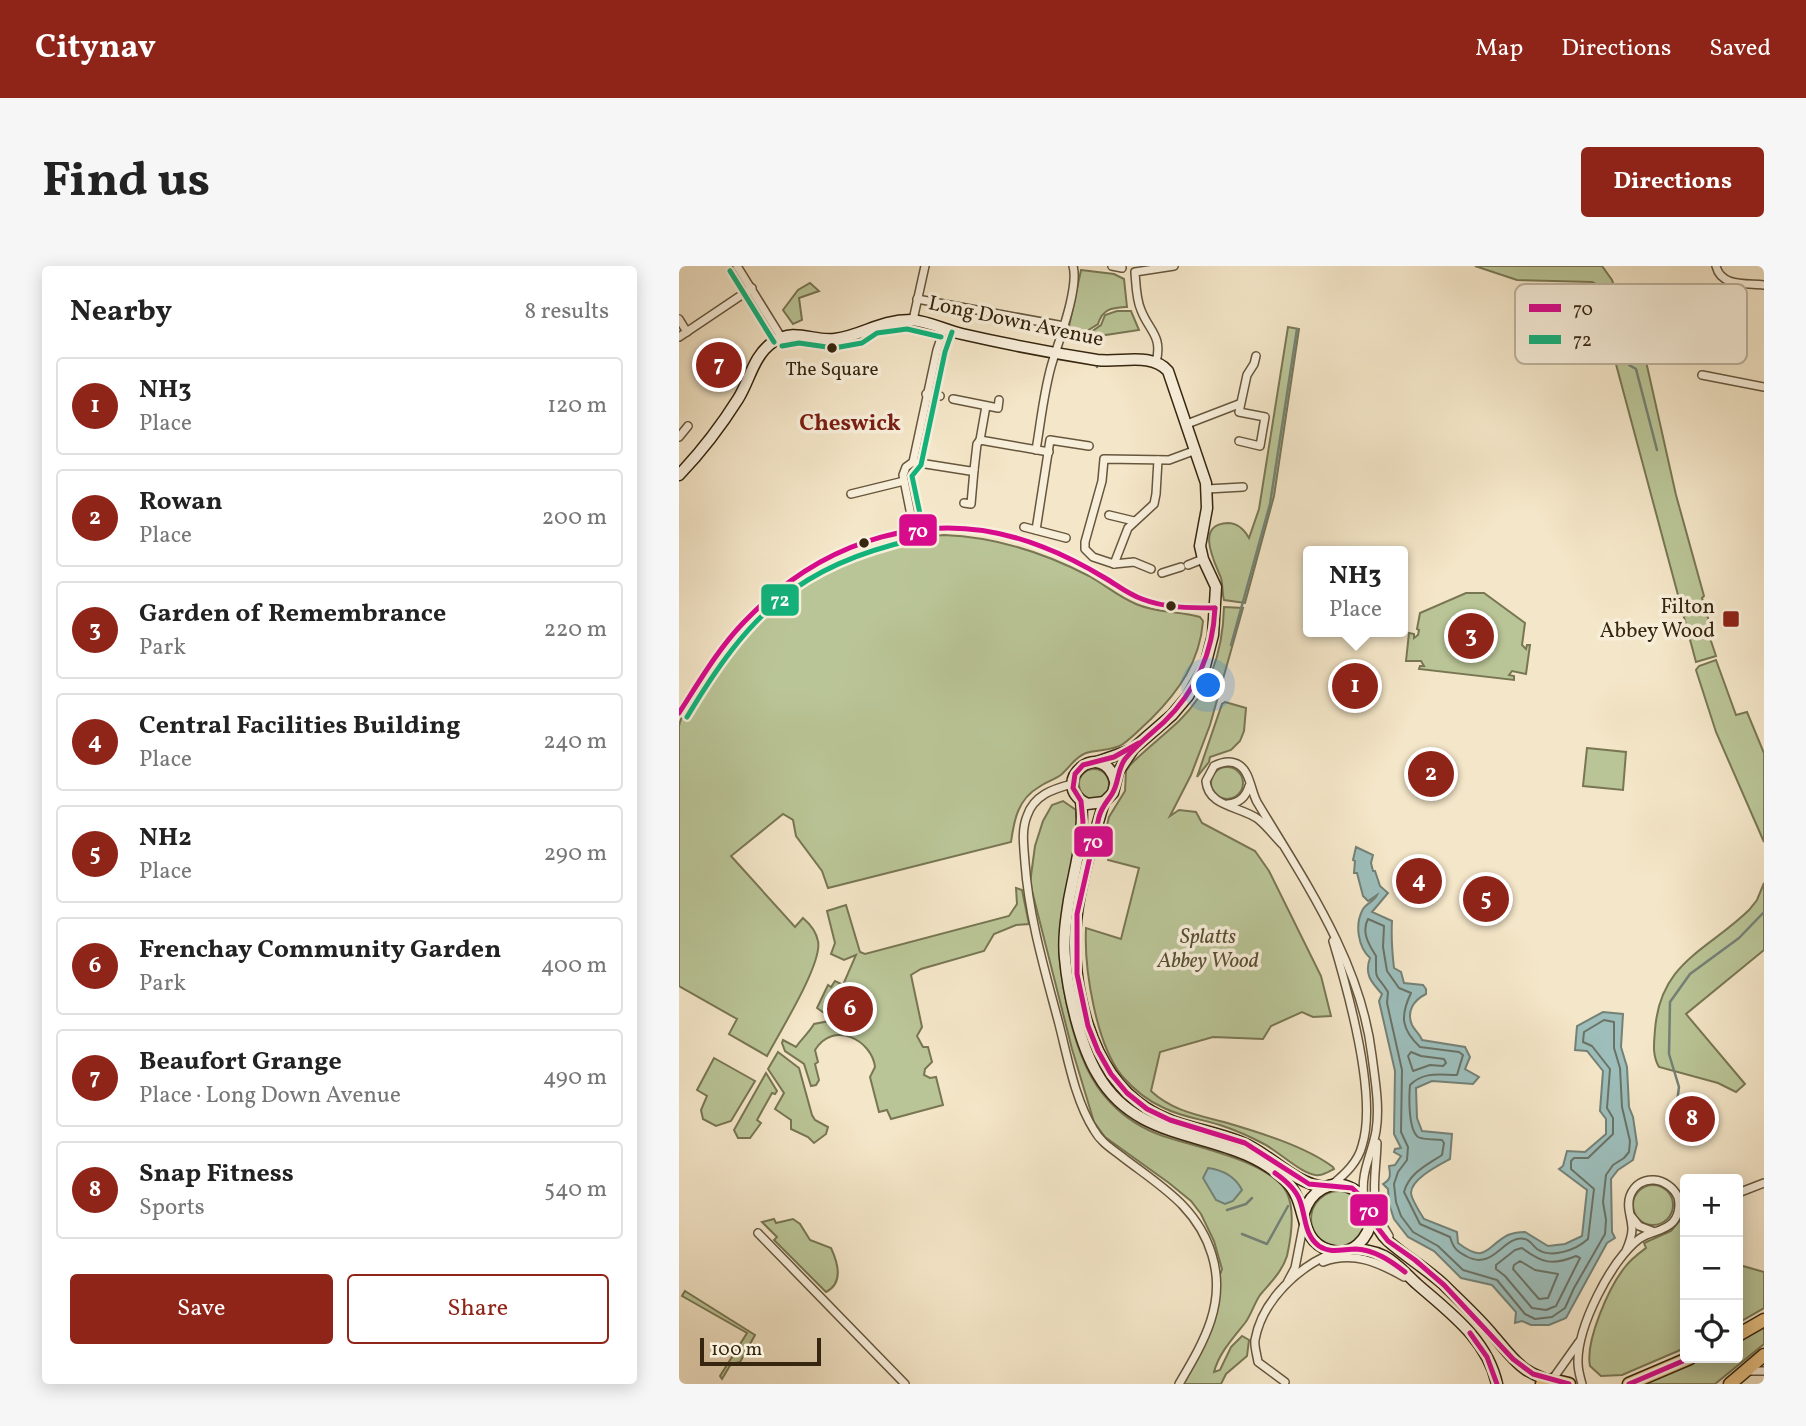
<!DOCTYPE html>
<html lang="en">
<head>
<meta charset="utf-8">
<style>
	body { margin:0; font-family:Vollkorn,serif; background:#f6f6f6; color:#222 }
	.controls { position:absolute; right:21px; bottom:21px; display:grid; overflow:hidden; border-radius:7px; box-shadow:0 4px 18px #0003 }
	.controls button { width:63px; height:63px; display:grid; place-items:center; padding:0; border:0; border-bottom:2px solid #e0e0e0; background:#fff; color:#222; font:35px sans-serif }
	.scale { position:absolute; left:21px; bottom:18px; width:121px; box-sizing:border-box; padding-left:7px; border:4px solid #36260f; border-top:0; font-size:19px; line-height:24px; white-space:nowrap; color:#36260f; -webkit-text-stroke:5px #f8efdb; paint-order:stroke }
	.you { position:absolute; left:530px; top:420px; width:24px; height:24px; margin:-18px; border:5px solid #fff; border-radius:50%; background:#1a73e8; box-shadow:0 0 0 10px #1a73e833 }
	.badge { display:grid; place-items:center; width:46px; height:46px; border-radius:50%; background:#8f2418; color:#fff; font-size:23px; font-weight:700 }
	.pin { position:absolute; translate:-50% -50%; border:4px solid #fff; box-shadow:0 2px 7px #0006 }
	.popup { position:absolute; left:624px; top:280px; width:105px; height:91px; box-sizing:border-box; display:grid; place-content:center; border-radius:7px; background:#fff; filter:drop-shadow(0 2px 5px #0005); font-size:23px; white-space:nowrap; color:#767676 }
	.popup b { font-size:26px; color:#222 }
	.popup::after { content:''; position:absolute; left:50%; top:100%; margin-left:-14px; border:14px solid transparent; border-top-color:#fff }
	.list { margin:0; padding:0; list-style:none }
	h2 { display:flex; justify-content:space-between; align-items:center; height:91px; margin:0; padding:0 28px; font-size:30px }
	h2 small { font-size:23px; font-weight:400; color:#767676 }
	.list li { display:grid; grid-template-columns:46px 1fr auto; gap:21px; align-items:center; box-sizing:border-box; height:98px; margin:0 14px 14px; padding:0 14px; border:2px solid #e0e0e0; border-radius:7px }
	.list b { display:block; font-size:26px; white-space:nowrap }
	.list p { margin:0; font-size:23px; white-space:nowrap; color:#767676 }
	.list em { font-size:23px; font-style:normal; color:#767676 }
	.actions { display:flex; gap:14px; padding:21px 28px }
	.actions a { flex:1; padding:16px 0; border:2px solid #8f2418; border-radius:7px; text-align:center; font-size:24px; color:#8f2418 }
	.actions .main { background:#8f2418; color:#fff }
	.icon { flex:none; width:38px; height:38px; fill:none; stroke:currentColor; stroke-width:2; stroke-linecap:round; stroke-linejoin:round }
	.map { position:relative; flex:none; width:1085px; height:1118px; overflow:hidden; border-radius:7px }
	header { display:flex; align-items:center; gap:42px; box-sizing:border-box; height:98px; padding:0 35px; background:#8f2418; color:#fff }
	header strong { font-size:33px }
	nav { display:flex; gap:38px; margin-inline-start:auto; font-size:24px }
	.intro { display:flex; align-items:center; justify-content:space-between; box-sizing:border-box; height:168px; padding:0 42px }
	h1 { margin:0; font-size:49px }
	.button { padding:18px 32px; border-radius:7px; background:#8f2418; color:#fff; font-size:24px; font-weight:700 }
	main { display:flex; gap:42px; padding:0 42px }
	aside { flex:1; background:#fff; border-radius:7px; box-shadow:0 4px 18px #0003 }
	.map>svg:first-child { display:block }
	.green { fill:#bac597; stroke:#787653; stroke-width:2 }
	.water { fill:#9dbebb; stroke:#748176; stroke-width:2 }
	.lines { fill:none; stroke-linecap:round; stroke-linejoin:round }
	.shore { stroke:#6a7265; stroke-width:2 }
	.stream { stroke:#748176; stroke-width:2.5 }
	.street-casing { stroke:#66563d; stroke-width:10 }
	.secondary-casing { stroke:#36260f; stroke-width:13 }
	.primary-casing { stroke:#36260f; stroke-width:15 }
	.street { stroke:#f8efdb; stroke-width:7 }
	.secondary { stroke:#f8efdb; stroke-width:10 }
	.primary { stroke:#eac384; stroke-width:12 }
	.bus-1-casing { stroke:#f8efdb; stroke-width:10 }
	.bus-2-casing { stroke:#f8efdb; stroke-width:10 }
	.bus-1 { stroke:#d70b8c; stroke-width:5 }
	.bus-2 { stroke:#13b27b; stroke-width:5 }
	.bus-dot { fill:#36260f; stroke:#f8efdb; stroke-width:2.5 }
	.poi-dot { fill:#8f2418; stroke:#f8efdb; stroke-width:2.5 }
	.labels { text-anchor:middle; dominant-baseline:central; stroke-width:7; stroke-linejoin:round; paint-order:stroke }
	.bus-label { font-size:19px; fill:#36260f; stroke:#f8efdb }
	.street-label { font-size:21px; fill:#36260f; stroke:#f8efdb }
	.poi-label { font-size:21px; fill:#36260f; stroke:#f8efdb; text-anchor:end }
	.park-label { font-size:21px; font-style:italic; fill:#574e31; stroke:#f8efdb }
	.neighbourhood-label { font-size:23px; font-weight:bold; fill:#7a1f14; stroke:#f8efdb }
	.key { fill:#f8efdb; stroke:#beb39e; stroke-width:2 }
	.key-label { font-size:19px; fill:#36260f }
	.line-badge { stroke:#f8efdb; stroke-width:2.5 }
	.badge-label { font-size:19px; text-anchor:middle; font-weight:bold; fill:#fff }
</style>
</head>
<body>
<header>
<strong>Citynav</strong>
<nav><a>Map</a><a>Directions</a><a>Saved</a></nav>
</header>
<div class="intro"><h1>Find us</h1><a class="button">Directions</a></div>
<main>
<aside>
<h2>Nearby<small>8 results</small></h2>
<ul class="list">
<li><span class="badge">1</span><div><b>NH3</b><p>Place</p></div><em>120 m</em></li>
<li><span class="badge">2</span><div><b>Rowan</b><p>Place</p></div><em>200 m</em></li>
<li><span class="badge">3</span><div><b>Garden of Remembrance</b><p>Park</p></div><em>220 m</em></li>
<li><span class="badge">4</span><div><b>Central Facilities Building</b><p>Place</p></div><em>240 m</em></li>
<li><span class="badge">5</span><div><b>NH2</b><p>Place</p></div><em>290 m</em></li>
<li><span class="badge">6</span><div><b>Frenchay Community Garden</b><p>Park</p></div><em>400 m</em></li>
<li><span class="badge">7</span><div><b>Beaufort Grange</b><p>Place · Long Down Avenue</p></div><em>490 m</em></li>
<li><span class="badge">8</span><div><b>Snap Fitness</b><p>Sports</p></div><em>540 m</em></li>
</ul>
<div class="actions"><a class="main">Save</a><a>Share</a></div>
</aside>
<div class="map">
<svg width="1085" height="1118" viewBox="0 0 1085 1118">
	<rect width="100%" height="100%" fill="#f4e6c8"/>
	<filter id="stains"><feTurbulence type="fractalNoise" baseFrequency=".00286" numOctaves="4"/><feColorMatrix values="0 0 0 0 .2 0 0 0 0 .09 0 0 0 0 .02 0 0 0 .5 -.17"/></filter>
	<radialGradient id="worn" r=".72"><stop offset=".6" stop-color="#630" stop-opacity="0"/><stop offset="1" stop-color="#630" stop-opacity=".3"/></radialGradient>
	<g class="green">
		<polygon points="796,0 923,0 933,14 951,67 960,64 997,229 1025,330 1023,332 1032,362 1028,363 1037,390 1017,396 934,87 941,71 940,65 927,60 919,19 913,16 838,14"/>
		<path d="M402,4L435,8L445,13L448,41C433,42 424,42 419,58L403,68L389,65Z"/>
		<polygon points="131,17 140,25 120,32 123,54 114,58 104,44 119,24"/>
		<polygon points="438,45 452,45 460,64 413,71 412,66 422,59 426,49"/>
		<path d="M609,61L620,63L595,230L566,337L545,334C543,327 544,319 542,312C536,297 515,258 549,257C560,257 566,265 570,272L580,243Z"/>
		<path d="M265,269C317,271 364,286 410,310C426,319 440,331 457,338C477,347 500,345 521,351L524,355C521,395 500,425 472,453C463,461 454,471 444,478C433,485 420,483 407,487C396,491 392,500 383,508C377,513 367,516 360,521C339,533 335,554 332,576L149,622L143,605L117,570L114,554L104,548L52,590L116,661L124,652C131,658 137,665 139,675C144,697 100,767 88,790L50,768L58,753L0,720C0,660 0,599 0,539C0,514 0,485 0,460C2,446 21,422 29,410C86,323 162,276 265,269Z"/>
		<polygon points="787,327 805,327 846,357 843,379 847,383 848,379 851,379 847,408 833,405 830,409 835,410 835,414 740,403 741,400 745,400 742,395 727,395 730,367 735,368 735,372 739,369 740,364 738,363 741,347"/>
		<path d="M545,341L564,342L531,459L512,509L491,550L500,544L517,546L523,557L576,585L590,605L642,710L652,750L634,751L623,746L592,760L584,773L534,771L481,786L472,825C492,844 518,849 545,856C579,866 626,880 654,901L655,903C651,905 645,909 640,909C627,912 599,885 585,878C572,871 556,864 541,859C522,853 503,851 485,842C469,835 455,824 443,810C417,778 405,703 407,662L442,673L460,602L429,594V586L422,583L430,551L446,525L447,505L451,499C467,483 484,470 500,455C532,424 544,384 545,341Z"/>
		<polygon points="1037,394 1057,449 1068,446 1085,487 1085,576 1037,466 1017,404 1020,400"/>
		<polygon points="546,436 567,442 565,465 561,475 552,484 531,491 530,496 518,511 543,438"/>
		<polygon points="908,482 947,486 944,524 904,520"/>
		<circle cx="548" cy="517" r="16"/>
		<circle cx="415" cy="518" r="15"/>
		<path d="M384,535L397,544V551L401,552L380,687C385,734 397,802 431,836C446,852 464,863 484,870C516,881 592,895 608,927C616,944 612,972 608,990C603,1006 591,1017 581,1029C575,1038 572,1049 566,1057C554,1072 540,1087 535,1106L541,1104L552,1081L563,1070L570,1074L568,1090L547,1108L542,1118H500L526,1073L538,1017L543,1003L535,975L522,948L512,935L490,917L426,871L415,856L393,783L351,617L356,580L364,555L373,539Z"/>
		<path d="M1085,617V684L1007,748L1066,818L1057,826L1039,817L980,801C973,789 975,777 976,764C981,696 1028,685 1070,644L1078,634Z"/>
		<path d="M337,622L343,624L350,658L337,659L315,668L305,685L242,703L232,709L243,761L238,770L244,781H249L253,796L246,803L245,809L251,812L257,811L264,839L212,853L208,844L200,846L191,811L196,801C193,774 154,754 136,784L139,796L136,798L140,814L137,819L132,820L125,798L106,785L103,777L104,774L117,781C123,772 129,768 135,758L150,755L152,752L138,742L149,719L152,721L156,715L164,719L177,689L165,694L152,688L156,677L148,645L167,639L181,686L186,688L330,650L338,638Z"/>
		<polygon points="99,786 120,802 133,849 136,854 149,861 147,868 135,877 129,871 112,863 112,854 96,843 105,827 89,803"/>
		<polygon points="35,792 76,815 52,855 37,860 24,853 22,844 28,830 18,824"/>
		<polygon points="87,807 98,825 96,828 93,827 78,854 82,857 71,872 59,872 55,864"/>
		<circle cx="974" cy="939" r="20"/>
		<circle cx="660" cy="953" r="28"/>
		<path d="M1006,948V1082L943,1109L922,1110L911,1100C906,1075 930,1021 946,1001C952,993 959,988 967,982L965,977L992,965Z"/>
		<path d="M95,953L97,957L114,953L121,958L131,974L152,982C159,997 165,1017 147,1026L95,974L98,971L83,956Z"/>
		<polygon points="1059,996 1064,1000 1085,1006 1085,1042 1059,1057"/>
		<polygon points="6,1025 76,1069 61,1096 52,1098 43,1113 41,1110 68,1067 3,1030"/>
		<polygon points="1085,1058 1085,1078 1036,1118 963,1118 1020,1092 1059,1092 1059,1073"/>
	</g>
	<g class="water">
		<path d="M677,581L694,589L692,597L694,605H696L701,620L709,627L693,646L713,655C712,672 713,685 715,702L722,706L725,717L744,719L747,723V728C735,734 727,745 733,759C736,765 741,768 743,774L786,781L791,791L786,803L800,811L794,818L753,815L737,822L738,852L743,865L773,868L771,893C760,899 732,913 732,927C733,935 741,946 745,953L778,966L779,977C808,999 807,980 829,969C834,967 841,966 846,966L869,980L886,978L903,970L908,924L880,903L884,900L888,885L906,886L927,868V853L921,845L924,805L908,785L896,784L898,760L924,746L944,748L942,781L948,801L950,841L954,851L958,878L954,894L939,904L932,913L933,966L936,972L928,977L887,1052L870,1059H852L843,1055L836,1057L837,1046L813,1019L782,1012L755,985L729,971L715,953L710,938L709,923L704,918C713,913 711,908 710,900L716,899L722,890L715,886L716,883L722,882L715,868L716,805L700,735L703,728C692,716 685,708 691,692C679,681 676,659 683,645C686,637 694,637 698,629L689,635L684,630L678,607H675L676,595L674,594Z"/>
		<path d="M529,902C544,904 556,910 563,924L554,935L546,938L537,934L524,912Z"/>
	</g>
	<g class="lines">
		<g class="shore">
			<path d="M689,653L705,660L704,681L708,705L720,722L732,727C721,750 722,763 741,781L780,786L784,789L778,809C761,809 745,805 731,819C730,830 729,863 739,871C744,874 756,873 763,874L765,877L763,889C748,899 730,907 725,926L741,958L771,971C774,981 777,985 787,990C815,1006 824,968 846,973C851,974 854,980 858,983C872,993 897,984 909,973L915,923L892,903V895L895,892H909L934,868V852L928,842L931,803L913,780L904,776L905,766L925,754L935,756V782L941,802L943,841L951,875L950,886L945,892L934,899L927,909L924,936L927,954L926,968L895,1022L886,1042L873,1051L856,1053L846,1048L818,1014L784,1004L759,980L734,966L722,950L717,936L715,918L719,906L728,894L729,881L722,866L723,804L708,737L709,726C696,705 697,718 697,690C690,679 682,666 689,653Z"/>
			<polygon points="732,786 742,790 765,793 767,797 764,800 751,799 734,805 729,790"/>
			<path d="M843,982C863,997 873,1000 897,990L901,992L877,1040L867,1044L853,1042L826,1010L817,1003V999L836,984Z"/>
			<polygon points="841,995 856,1004 879,1008 869,1032 860,1033 834,1003 835,999"/>
		</g>
		<g class="stream">
			<polyline points="947,71 950,99 957,103 978,184"/>
			<polyline points="418,101 418,100"/>
			<polyline points="552,379 591,238 618,63"/>
			<polyline points="997,844 1000,821 990,788 991,736 1011,708 1060,672 1085,646"/>
			<polyline points="548,944 567,938 573,932"/>
			<polyline points="563,968 588,978 609,940"/>
		</g>
		<g class="street-casing">
			<g id="street">
				<polyline points="58,0 102,71"/>
				<polyline points="433,0 443,2"/>
				<path d="M1037,0C1042,21 1067,17 1085,19"/>
				<polyline points="238,33 385,60"/>
				<polyline points="0,53 8,66"/>
				<polyline points="234,54 246,0"/>
				<polyline points="0,71 73,22"/>
				<path d="M477,96C484,70 470,65 462,44C457,33 457,18 456,6L495,0"/>
				<polyline points="1023,109 1085,121"/>
				<polyline points="247,128 261,130"/>
				<polyline points="274,133 319,142 320,134"/>
				<polyline points="508,158 560,138"/>
				<polyline points="0,171 9,160"/>
				<polyline points="301,174 307,140"/>
				<polyline points="560,175 581,180 586,151 560,146 568,109 575,98 577,90"/>
				<path d="M357,184C362,155 365,122 374,94C381,72 400,21 394,0"/>
				<polyline points="234,196 291,205 295,204 298,178 301,174 370,186"/>
				<polyline points="528,223 564,221"/>
				<polyline points="172,228 225,215"/>
				<polyline points="285,237 292,238 295,204"/>
				<polyline points="430,249 455,255"/>
				<polyline points="345,261 387,272"/>
				<polyline points="235,264 224,209 227,201 234,196 258,84 265,63"/>
				<polyline points="357,264 371,174 410,180"/>
				<polyline points="435,298 449,262 475,238 477,228 479,194"/>
				<polyline points="509,299 524,293"/>
				<polyline points="472,303 455,296 435,298 414,291 406,283 406,276 423,215 425,193 490,194 517,184"/>
				<polyline points="483,307 502,301"/>
				<path d="M393,518C374,523 355,529 348,550C342,565 345,581 346,597C350,652 366,705 380,758C389,793 396,834 415,864C422,877 435,884 446,893C483,921 519,942 533,989C548,1038 524,1077 500,1118"/>
				<path d="M549,538C560,537 567,531 570,520"/>
				<path d="M603,578C595,570 588,560 579,553C561,540 529,541 527,515L535,500C543,496 552,494 560,499C571,506 572,525 578,536C626,616 682,696 693,790C696,814 701,841 697,865C693,888 681,907 685,932"/>
				<path d="M654,675C669,725 699,831 683,880C679,896 666,908 654,918"/>
				<path d="M698,877C697,913 688,937 710,970"/>
				<polyline points="1059,927 1085,917"/>
				<polyline points="952,950 960,960 973,965"/>
				<polyline points="79,967 226,1118"/>
				<path d="M644,996C674,985 699,996 725,1011"/>
				<polyline points="609,1015 616,1002 625,956"/>
				<polyline points="1068,1105 1085,1105"/>
				<polyline points="873,1114 900,1076"/>
				<path d="M606,1116L579,1096C578,1089 575,1080 576,1074C583,1034 620,1000 656,986"/>
				<path d="M903,1118C901,1111 899,1104 899,1097C898,1061 932,994 960,973C971,965 985,966 994,956C1000,949 1001,940 999,931C990,911 960,906 951,930C947,941 953,952 953,963C953,971 950,978 947,985"/>
			</g>
		</g>
		<g class="secondary-casing">
			<g id="secondary">
				<path d="M0,209C22,186 42,160 59,133C71,114 74,90 94,76C116,61 134,76 156,73C185,69 200,54 232,54C249,55 266,64 283,68C327,78 374,87 418,94C442,97 472,86 489,105L527,217L528,242L521,280L524,293L537,321L534,369L526,400L509,430L493,449L455,482L439,506L434,527L425,536C414,574 401,616 397,655C391,718 411,806 467,842C495,861 530,863 562,876C591,887 613,917 645,921"/>
				<polyline points="418,496 452,484"/>
				<path d="M402,535C406,569 396,601 390,634C387,653 384,673 386,692C389,727 401,779 419,809C463,885 553,860 608,916C629,937 618,974 650,984C673,992 690,972 693,951"/>
				<path d="M425,536L408,538C367,517 423,470 436,515"/>
				<path d="M625,947C631,926 652,911 674,923C694,934 692,960 709,975C726,990 746,1002 764,1018C780,1034 798,1050 813,1068C823,1079 833,1094 846,1103C853,1108 862,1111 870,1115"/>
				<path d="M673,983C684,984 695,985 705,990C718,997 728,1009 738,1018C771,1047 808,1073 818,1118"/>
			</g>
		</g>
		<g class="primary-casing">
			<g id="primary">
				<polyline points="1059,1069 1085,1054"/>
				<polyline points="863,1118 873,1114 890,1118"/>
				<polyline points="950,1118 1011,1092"/>
				<polyline points="1051,1118 1085,1089"/>
			</g>
		</g>
		<use href="#street" class="street"/>
		<use href="#secondary" class="secondary"/>
		<use href="#primary" class="primary"/>
		<g class="bus-1-casing">
			<g id="bus-1">
				<path d="M536,342C534,387 518,424 485,456C472,468 457,479 446,493C438,504 440,517 433,528C428,536 423,540 420,551L398,648V708L409,760L419,785L432,808L448,827L468,843L491,854L566,877L630,918L673,922L685,933L699,962L709,975L736,994L765,1019L834,1093L854,1108L890,1118"/>
				<path d="M0,447C20,416 39,383 65,356C144,273 254,237 364,281C385,289 406,300 426,312C438,319 449,328 463,333C486,342 511,342 536,342"/>
				<polyline points="401,580 404,556 402,535 394,522 396,508 404,499 435,491 460,477"/>
				<path d="M596,907C606,914 617,923 621,935C627,951 625,969 640,980C652,988 664,983 677,983C696,984 712,995 726,1006"/>
				<polyline points="791,1067 808,1091 818,1118"/>
				<polyline points="950,1118 1011,1092"/>
			</g>
		</g>
		<g class="bus-2-casing">
			<g id="bus-2">
				<polyline points="51,5 95,76"/>
				<polyline points="103,80 120,77 155,82 183,77 198,67 228,63 262,71"/>
				<polyline points="244,262 233,210 242,199 266,86 273,66"/>
				<path d="M8,451C69,349 118,300 237,273"/>
			</g>
		</g>
		<use href="#bus-1" class="bus-1"/>
		<use href="#bus-2" class="bus-2"/>
	</g>
	<g class="bus-dot">
		<circle cx="153" cy="82" r="6"/>
		<circle cx="185" cy="277" r="6"/>
		<circle cx="492" cy="340" r="6"/>
	</g>
	<rect class="poi-dot" x="1043" y="344" width="18" height="18" rx="3.5"/>
	<g class="labels">
		<g class="bus-label">
			<text x="153" y="104">The Square</text>
		</g>
		<g class="street-label">
			<text transform="translate(337 56) rotate(12)">Long Down Avenue</text>
		</g>
		<g class="poi-label">
			<text x="1036" y="341">Filton<tspan x="1036" dy="24">Abbey Wood</tspan></text>
		</g>
		<g class="park-label">
			<text x="529" y="671">Splatts<tspan x="529" dy="24">Abbey Wood</tspan></text>
		</g>
		<g class="neighbourhood-label">
			<text x="171" y="158">Cheswick</text>
		</g>
	</g>
	<rect x="836" y="18" width="232" height="80" rx="10" class="key"/>
	<rect x="850" y="38" width="32" height="8" fill="#d70b8c"/>
	<rect x="850" y="69" width="32" height="9" fill="#13b27b"/>
	<g class="key-label">
		<text x="894" y="49">70</text>
		<text x="894" y="80">72</text>
	</g>
	<g class="line-badge">
		<rect x="219" y="247" width="40" height="34" rx="7" fill="#d70b8c"/>
		<rect x="81" y="317" width="40" height="34" rx="7" fill="#13b27b"/>
		<rect x="394" y="559" width="41" height="33" rx="7" fill="#d70b8c"/>
		<rect x="670" y="927" width="40" height="34" rx="7" fill="#d70b8c"/>
	</g>
	<g class="badge-label">
		<text x="239" y="271">70</text>
		<text x="101" y="340">72</text>
		<text x="414" y="582">70</text>
		<text x="690" y="951">70</text>
	</g>
	<rect width="100%" height="100%" filter="url(#stains)"/>
	<rect width="100%" height="100%" fill="url(#worn)"/>
</svg>
<div class="controls">
<button>+</button>
<button>−</button>
<button><svg class="icon" aria-label="locate" viewBox="0 0 24 24"><circle cx="12" cy="12" r="6"/><path d="M12 2v4M12 18v4M2 12h4M18 12h4"/></svg></button>
</div>
<div class="scale">100 m</div>
<div class="you"></div>
<div class="pin badge" style="left:676px;top:420px">1</div>
<div class="popup"><b>NH3</b>Place</div>
<div class="pin badge" style="left:752px;top:508px">2</div>
<div class="pin badge" style="left:792px;top:370px">3</div>
<div class="pin badge" style="left:740px;top:615px">4</div>
<div class="pin badge" style="left:807px;top:633px">5</div>
<div class="pin badge" style="left:171px;top:743px">6</div>
<div class="pin badge" style="left:40px;top:99px">7</div>
<div class="pin badge" style="left:1013px;top:853px">8</div>
</div>
</main>
</body>
</html>
